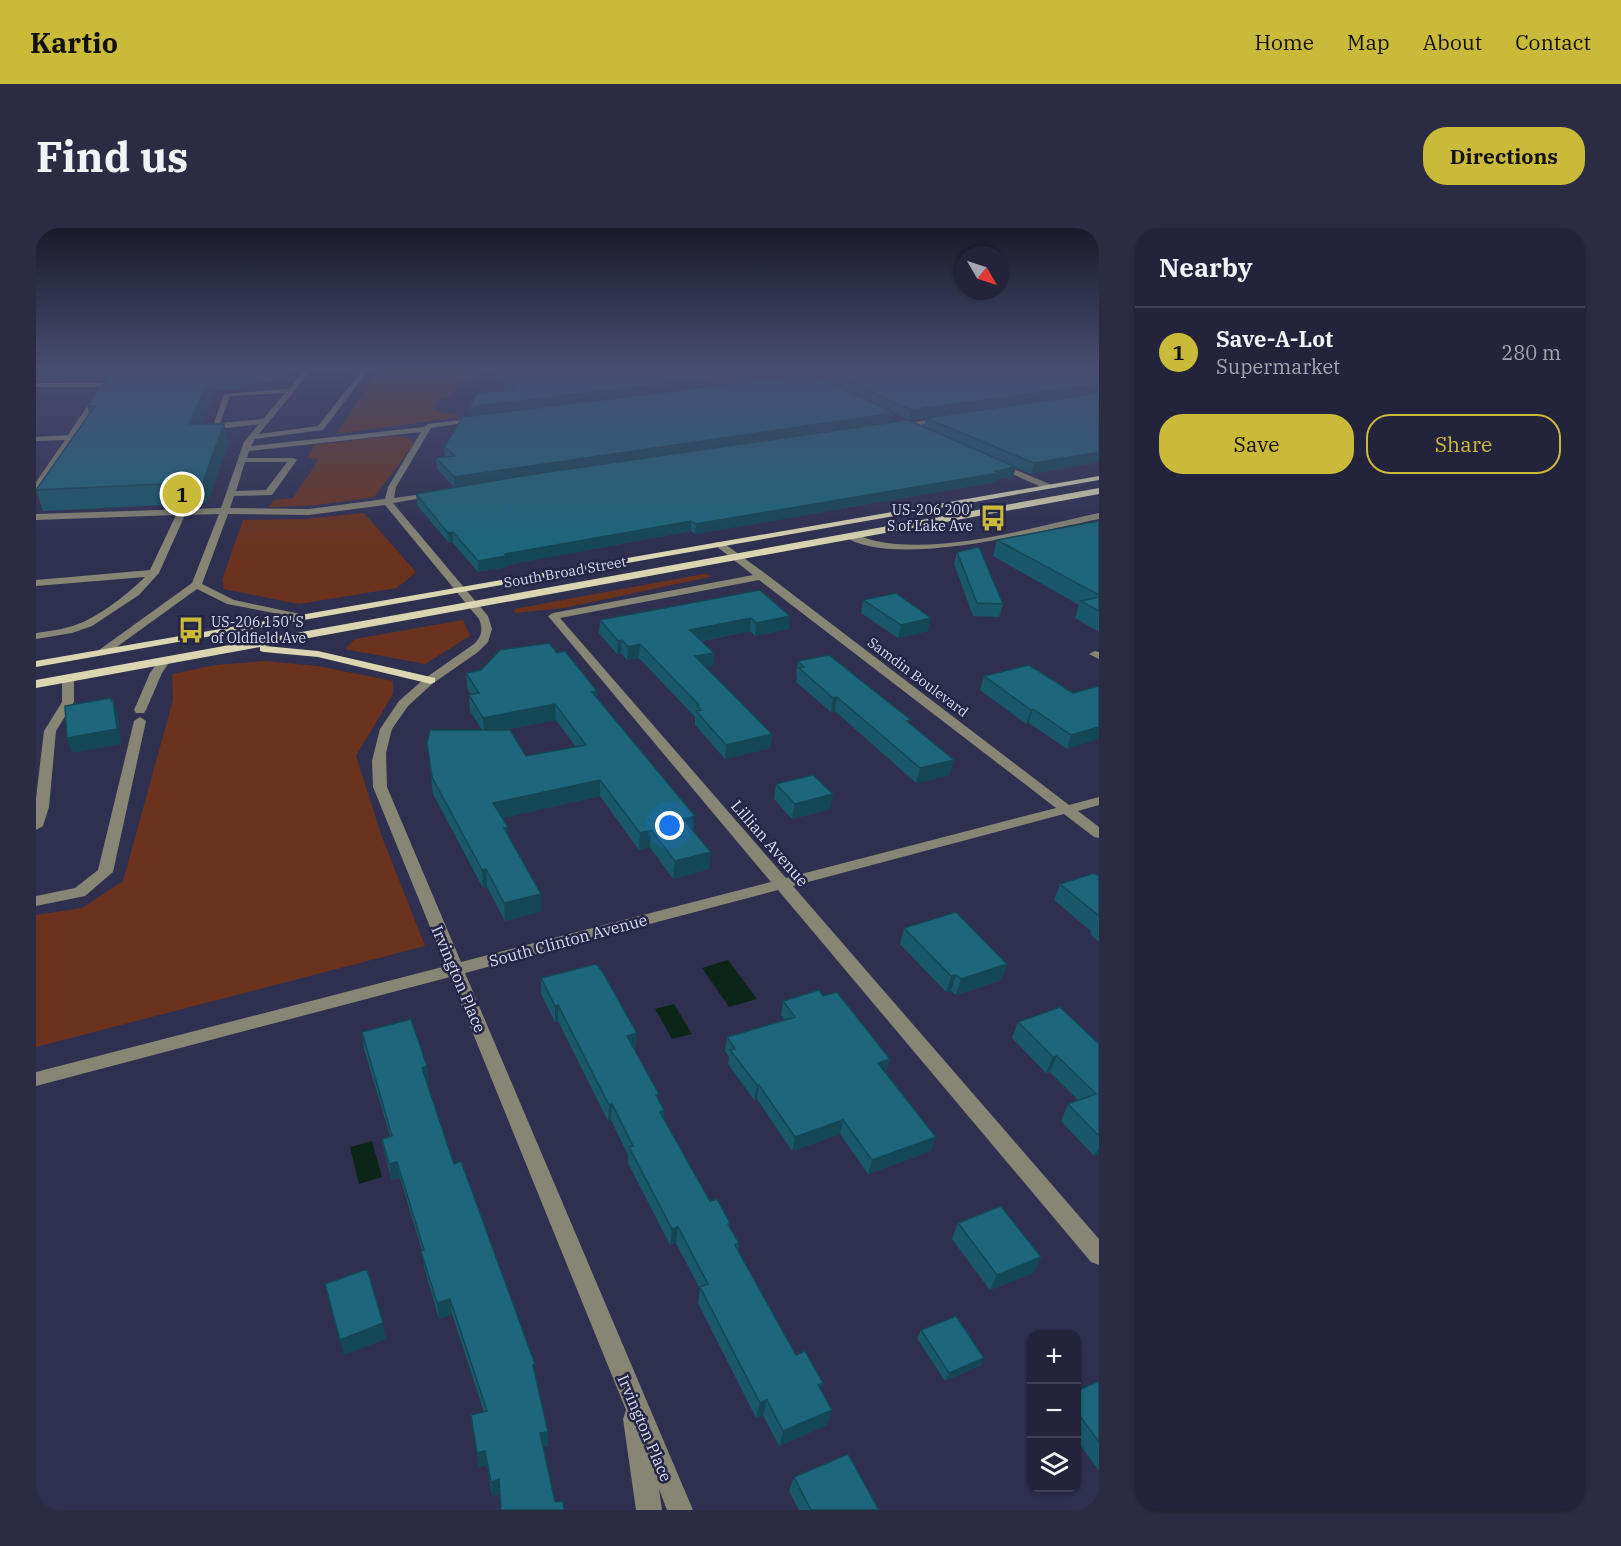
<!DOCTYPE html>
<html lang="en">
<head>
<meta charset="utf-8">
<style>
	body { margin:0; font-family:"IBM Plex Serif",serif; background:#2b2b43; color:#f1f3f6 }
	.controls { position:absolute; right:18px; bottom:18px; display:grid; overflow:hidden; border-radius:12px; box-shadow:0 2px 4px #0004 }
	.controls button { width:54px; height:54px; display:grid; place-items:center; padding:0; border:0; border-bottom:2px solid #404056; background:#23233c; color:#f1f3f6; font:30px sans-serif }
	.compass { position:absolute; left:919px; top:18px; width:54px; height:54px; border-radius:50%; background:#23233c; box-shadow:0 2px 4px #0004; rotate:129deg }
	.you { position:absolute; left:634px; top:598px; width:21px; height:21px; margin:-15px; border:4px solid #fff; border-radius:50%; background:#1a73e8; box-shadow:0 0 0 9px #1a73e833 }
	.badge { display:grid; place-items:center; width:39px; height:39px; border-radius:50%; background:#caba39; color:#111; font-size:20px; font-weight:700 }
	.pin { position:absolute; translate:-50% -50%; border:3px solid #fff; box-shadow:0 2px 6px #0006 }
	.list { margin:0; padding:0; list-style:none }
	h2 { display:flex; justify-content:space-between; align-items:center; height:78px; margin:0; padding:0 24px; font-size:26px }
	h2 small { font-size:20px; font-weight:400; color:#a3a4af }
	.list li { display:grid; grid-template-columns:39px 1fr auto; gap:18px; align-items:center; box-sizing:border-box; height:90px; padding:0 24px; border-top:2px solid #404056 }
	.list b { display:block; font-size:22px; white-space:nowrap }
	.list p { margin:0; font-size:20px; white-space:nowrap; color:#a3a4af }
	.list em { font-size:20px; font-style:normal; color:#a3a4af }
	.actions { display:flex; gap:12px; padding:18px 24px }
	.actions a { flex:1; padding:14px 0; border:2px solid #caba39; border-radius:24px; text-align:center; font-size:21px; color:#caba39 }
	.actions .main { background:#caba39; color:#111 }
	.icon { flex:none; width:33px; height:33px; fill:none; stroke:currentColor; stroke-width:2; stroke-linecap:round; stroke-linejoin:round }
	.map { position:relative; flex:none; width:1063px; height:1282px; overflow:hidden; border-radius:24px }
	header { display:flex; align-items:center; gap:36px; box-sizing:border-box; height:84px; padding:0 30px; background:#caba39; color:#111 }
	header strong { font-size:28px }
	nav { display:flex; gap:33px; margin-inline-start:auto; font-size:21px }
	.intro { display:flex; align-items:center; justify-content:space-between; box-sizing:border-box; height:144px; padding:0 36px }
	h1 { margin:0; font-size:42px }
	.button { padding:15px 27px; border-radius:24px; background:#caba39; color:#111; font-size:21px; font-weight:700 }
	main { display:flex; gap:36px; padding:0 36px }
	aside { flex:1; background:#23233c; border-radius:24px; box-shadow:0 2px 4px #0004 }
	.map>svg:first-child { display:block }
	.green { fill:#6b331d }
	.water { fill:#0c2519 }
	.lines { fill:none; stroke-linecap:round; stroke-linejoin:round }
	.minor { fill:#878573; fill-rule:evenodd }
	.major { fill:#dad6b1; fill-rule:evenodd }
	.wall { fill:#19586a; fill-rule:evenodd }
	.shaded-wall { fill:#144756 }
	.building { fill:#1d667b; stroke:#144756; stroke-width:1.5 }
	.labels { text-anchor:middle; dominant-baseline:central; stroke-width:5; stroke-linejoin:round; paint-order:stroke }
	.far-poi-label { font-size:14px; fill:#d9dbf0; stroke:#252545; text-anchor:end }
	.far-street-label { font-size:14px; fill:#d9dbf0; stroke:#252545 }
	.street-label { font-size:16px; fill:#d9dbf0; stroke:#252545 }
</style>
</head>
<body>
<header>
<strong>Kartio</strong>
<nav><a>Home</a><a>Map</a><a>About</a><a>Contact</a></nav>
</header>
<div class="intro"><h1>Find us</h1><a class="button">Directions</a></div>
<main>
<div class="map">
<svg width="1063" height="1282" viewBox="0 0 1063 1282">
	<rect width="100%" height="100%" fill="#2f2f50"/>
	<g class="green">
		<polygon points="349,140 443,140 429,142 439,150 421,156 415,168 401,172 398,182 425,189 300,206 343,143"/>
		<polygon points="352,208 374,210 378,216 338,269 282,277 233,279 238,272 257,270 283,231 272,230 278,217"/>
		<polygon points="328,285 380,344 361,360 263,376 188,361 186,352 207,292 269,291"/>
		<polygon points="667,346 678,348 528,380 479,385 478,381"/>
		<polygon points="427,392 434,408 389,436 309,421 319,411"/>
		<polygon points="229,433 281,438 357,453 357,466 320,528 346,609 389,718 0,819 0,687 46,680 87,653 137,472 136,446 180,437"/>
	</g>
	<g class="water">
		<polygon points="692,732 721,771 693,779 666,740"/>
		<polygon points="638,776 656,806 636,811 619,781"/>
		<polygon points="336,913 346,949 323,956 314,919"/>
	</g>
	<g class="lines">
		<g class="minor">
			<path d="M271,140H277L223,206L282,198L328,140H334L287,202L219,211L215,218L388,199L392,196L442,190L446,192L395,200L360,259L358,270L401,264L405,267L357,275L452,388L456,401L452,414L442,424L396,456L372,478L356,501L350,525L351,559L425,734L735,654L512,388L517,385L717,347L680,318V314H686L730,346L1033,577L1063,569V577L1042,583L1063,599V610L1058,609L1028,586L757,658L1063,1011V1037L1055,1034L742,662L429,745L657,1282H631L623,1261L626,1282H600L587,1191L590,1182L414,749L0,858V844L410,738L337,559L336,533L344,501L363,473L388,451L438,416C446,408 447,401 443,391L349,277L273,287L192,286L166,356L198,372L269,387V391L191,376L161,361L71,426H63V422L156,355L183,286L149,287L123,345L103,367L56,398L36,405L0,411V405C11,403 23,402 33,399C58,393 91,367 109,349L0,358V352L114,342L140,287L0,292V286L185,280L208,214L223,196L191,200L177,198L188,166L253,161ZM249,165L227,191L184,195L194,168ZM385,204L352,259L349,271L273,281L194,280L198,268L236,267L261,232L257,230H211L213,223ZM209,234H251L230,262L200,263ZM723,352L1020,580L750,650L524,390Z"/>
			<polygon points="456,140 473,140 436,146 433,144"/>
			<polygon points="749,140 757,140 789,156 784,157"/>
			<polygon points="0,155 69,155 72,157 4,260 0,263 0,254 29,212 0,213 0,209 32,207 64,159 0,159"/>
			<polygon points="909,189 912,193 861,200 857,198"/>
			<polygon points="961,234 1016,257 1017,259 1010,261 958,238 957,236"/>
			<path d="M1063,285V291C1007,302 855,342 808,308L813,305C822,307 831,311 840,313C906,327 997,299 1063,285Z"/>
			<polygon points="1059,423 1063,424 1063,431 1053,426"/>
			<polygon points="128,430 134,433 126,445 110,482 108,485 100,485 98,482 114,445 124,431"/>
			<polygon points="32,446 38,450 38,474 20,503 13,579 7,598 0,602 0,570 8,503 26,474 26,450"/>
			<polygon points="104,489 110,493 77,644 49,668 0,678 0,668 39,660 62,642 98,493"/>
		</g>
		<g class="major">
			<polygon points="1063,248 1063,252 0,439 0,433"/>
			<polygon points="1063,260 1063,266 229,418 282,423 399,450 399,454 395,456 282,429 228,424 224,423 224,419 0,460 0,452"/>
		</g>
	</g>
	<g class="wall">
		<polygon points="0,140 248,140 246,148 240,149 238,154 207,156 205,161 180,162 165,196 188,196 192,216 171,275 7,283 0,262 53,186 51,178 70,151 0,154"/>
		<polygon points="761,140 760,148 858,185 856,195 977,249 961,251 960,254 659,306 655,303 471,337 471,339 442,344 417,315 413,315 381,277 380,266 449,255 418,259 401,241 400,230 409,229 408,219 434,188 433,179 469,162 469,158 459,150 458,141"/>
		<polygon points="762,140 1063,140 1063,234 995,246 888,199 890,190 981,176 873,192 790,153 791,145 776,147"/>
		<polygon points="1063,293 1063,404 1039,390 1043,377 957,328 961,312"/>
		<polygon points="921,324 967,376 963,389 937,388 918,336"/>
		<polygon points="724,362 753,401 719,408 714,403 666,413 678,425 677,438 670,439 736,506 734,520 689,531 659,497 659,489 603,430 591,432 585,425 581,426 563,405 564,392"/>
		<polygon points="827,372 892,403 862,410 825,385"/>
		<path d="M521,425L561,470L658,604L673,641L637,651L614,619L603,622L564,568L466,590L472,599V608L506,683L469,693L451,659L447,660L397,566L393,531L446,502L434,483L433,467H435L431,460L430,445ZM520,492L540,519L490,528L468,502Z"/>
		<polygon points="762,433 874,496 914,547 880,555 799,483 795,484 760,454 761,448 760,447"/>
		<polygon points="948,448 1037,465 1063,458 1031,521 993,495 990,496 944,462"/>
		<polygon points="740,556 794,581 756,591 738,571"/>
		<polygon points="1063,648 1063,714 1054,706 1055,703 1018,672 1024,656"/>
		<polygon points="868,700 971,736 965,752 920,767 915,763 910,764 864,716"/>
		<polygon points="505,750 600,821 598,822 628,882 628,891 674,973 694,995 694,1000 703,1015 702,1022 760,1127 785,1163 791,1197 743,1218 727,1187 720,1190 662,1075 664,1061 640,1015 634,1017 592,935 592,927 575,892 572,893 522,793 519,794 505,766"/>
		<polygon points="787,768 854,831 850,845 895,923 832,946 804,906 756,923 721,871 718,872 692,836 693,829 689,823 691,809 748,792 745,787 747,773"/>
		<polygon points="982,794 1063,816 1063,926 1058,928 1025,893 1032,876 1042,872 1014,844 1010,845 976,810"/>
		<polygon points="326,804 391,838 393,854 391,855 418,936 500,1147 512,1218 507,1219 519,1274 528,1282 464,1266 456,1268 451,1237 443,1239 435,1187 448,1184 416,1086 403,1091 388,1039 386,1023 364,950 356,952 349,927 346,911 354,908 328,821"/>
		<polygon points="922,995 1005,1029 997,1045 954,1062 916,1011"/>
		<polygon points="885,1102 945,1137 909,1153 881,1110"/>
		<polygon points="1063,1153 1063,1243 1041,1212 1041,1163"/>
		<polygon points="758,1249 843,1282 763,1282 753,1263"/>
	</g>
	<g class="shaded-wall">
		<polygon points="203,140 204,140 207,156 205,161 201,143"/>
		<polygon points="236,140 239,140 240,149 238,154"/>
		<polygon points="245,140 248,140 246,148"/>
		<polygon points="761,140 760,149 434,189 433,179"/>
		<polygon points="777,140 846,140 791,144 791,145 776,147"/>
		<polygon points="176,144 180,162 157,215 153,196"/>
		<polygon points="1063,156 1063,165 873,192 875,182"/>
		<polygon points="858,185 856,195 418,259 418,249"/>
		<polygon points="188,196 192,216 171,275 167,254"/>
		<polygon points="1063,224 1063,234 995,246 998,235"/>
		<polygon points="980,239 977,249 961,251 960,254 659,306 660,296"/>
		<polygon points="655,293 655,303 471,337 471,339 442,344 442,333 469,326"/>
		<polygon points="417,304 417,315 413,315 412,305"/>
		<polygon points="754,388 753,401 719,408 720,395"/>
		<polygon points="715,390 714,403 653,415 654,402"/>
		<polygon points="895,390 892,403 862,410 865,397"/>
		<polygon points="586,412 585,425 581,426 582,413"/>
		<polygon points="604,416 603,430 591,432 592,419"/>
		<polygon points="678,425 677,438 658,442 659,428"/>
		<polygon points="561,463 561,479 556,464"/>
		<polygon points="801,469 799,483 795,484 797,470"/>
		<polygon points="77,472 82,486 85,516 36,525 31,510"/>
		<polygon points="519,476 520,492 448,506 447,490"/>
		<polygon points="997,481 993,495 990,496 995,482"/>
		<polygon points="1063,499 1063,511 1031,521 1035,507"/>
		<polygon points="736,506 734,520 689,531 690,517"/>
		<polygon points="918,532 914,547 880,555 884,540"/>
		<polygon points="564,552 564,568 458,592 457,575"/>
		<polygon points="797,566 794,581 756,591 759,576"/>
		<polygon points="659,588 658,605 647,591"/>
		<polygon points="472,599 473,616 468,600"/>
		<polygon points="615,602 614,619 603,622 604,605"/>
		<polygon points="675,624 673,641 637,651 639,633"/>
		<polygon points="450,641 451,659 447,660 446,642"/>
		<polygon points="505,666 506,683 469,693 468,675"/>
		<polygon points="971,736 965,752 920,767 925,751"/>
		<polygon points="920,747 915,763 910,764 915,748"/>
		<polygon points="522,777 522,793 519,794 519,778"/>
		<polygon points="601,805 600,821 590,824 591,808"/>
		<polygon points="1021,828 1014,844 1010,845 1017,829"/>
		<polygon points="854,831 850,846 842,835"/>
		<polygon points="391,838 393,854 388,856 386,840"/>
		<polygon points="721,857 723,857 721,871 718,872"/>
		<polygon points="576,876 575,892 572,893 573,877"/>
		<polygon points="628,882 627,899 624,884"/>
		<polygon points="807,892 804,906 756,923 759,909"/>
		<polygon points="900,909 895,923 832,946 836,932"/>
		<polygon points="1063,919 1063,926 1058,928"/>
		<polygon points="361,934 364,950 356,952 353,936"/>
		<polygon points="642,999 640,1015 634,1017 636,1001"/>
		<polygon points="1005,1029 997,1045 954,1062 961,1047"/>
		<polygon points="414,1071 416,1086 403,1091 401,1075"/>
		<polygon points="347,1095 350,1111 308,1127 304,1112"/>
		<polygon points="948,1130 945,1137 909,1153 913,1145"/>
		<polygon points="787,1155 782,1170 782,1157"/>
		<polygon points="731,1172 727,1187 720,1190 724,1175"/>
		<polygon points="796,1182 791,1197 743,1218 747,1203"/>
		<polygon points="512,1204 512,1218 505,1220 504,1205"/>
		<polygon points="449,1223 451,1237 443,1239 441,1225"/>
		<polygon points="463,1251 464,1266 456,1268 455,1254"/>
	</g>
	<g class="building">
		<polygon points="79,140 203,140 201,143 176,144 153,196 188,196 167,254 0,262 59,178 51,178"/>
		<polygon points="474,140 761,140 433,179 442,165 478,161 469,154 475,154 458,141"/>
		<polygon points="824,140 1063,140 1063,156 875,182 791,144"/>
		<polygon points="775,146 858,185 418,249 400,230 419,228 408,219 427,189"/>
		<polygon points="1063,165 1063,224 998,235 890,190"/>
		<polygon points="872,192 980,239 959,243 963,245 695,290 660,296 655,293 469,326 470,328 442,333 417,304 412,305 380,266 485,248"/>
		<polygon points="1063,293 1063,367 961,312"/>
		<polygon points="943,319 967,376 941,375 921,324"/>
		<polygon points="724,362 754,388 720,395 715,390 654,402 678,425 659,428 736,506 690,517 660,483 665,482 661,478 663,477 604,416 592,419 586,412 582,413 564,392"/>
		<polygon points="860,365 895,390 865,397 827,372"/>
		<polygon points="1063,369 1063,383 1045,373"/>
		<polygon points="513,415 521,425 529,423 561,463 556,464 659,588 647,591 675,624 639,633 615,602 604,605 564,552 457,575 472,599 468,600 505,666 468,675 450,641 446,642 396,549 391,515 394,502 474,502 490,528 550,517 519,476 447,490 433,467 443,465 430,445 445,442 464,422"/>
		<polygon points="793,427 875,492 871,493 918,532 884,540 801,469 797,470 763,440 768,439 762,433"/>
		<polygon points="993,437 1037,465 1063,458 1063,499 1035,507 997,481 995,482 948,448"/>
		<polygon points="75,470 75,473 77,472 81,501 31,510 29,478"/>
		<polygon points="777,547 797,566 759,576 740,556"/>
		<polygon points="1058,645 1063,648 1063,688 1024,656"/>
		<polygon points="920,684 971,736 925,751 920,747 915,748 868,700"/>
		<polygon points="560,736 566,743 601,805 591,808 623,866 620,867 628,882 624,884 674,973 681,971 694,995 692,996 703,1015 699,1017 760,1127 769,1123 787,1155 782,1157 796,1182 747,1203 731,1172 724,1175 664,1059 672,1056 642,999 636,1001 593,919 597,918 576,876 573,877 522,777 519,778 505,750"/>
		<polygon points="783,762 787,768 801,764 854,831 842,835 900,909 836,932 807,892 759,909 723,857 721,857 694,822 699,821 691,809 759,789 747,773"/>
		<polygon points="1024,779 1063,816 1063,908 1032,876 1060,866 1021,828 1017,829 982,794"/>
		<polygon points="375,791 391,838 386,840 418,936 425,933 499,1136 497,1137 512,1204 504,1205 519,1274 527,1273 528,1282 465,1282 463,1251 455,1254 449,1223 441,1225 435,1187 451,1183 414,1071 401,1075 385,1023 388,1022 361,934 353,936 346,911 356,908 326,804"/>
		<polygon points="965,978 1005,1029 961,1047 922,995"/>
		<polygon points="331,1041 347,1095 304,1112 289,1056"/>
		<polygon points="920,1088 948,1130 913,1145 885,1102"/>
		<polygon points="1063,1153 1063,1214 1041,1184 1041,1163"/>
		<polygon points="812,1226 843,1282 775,1282 758,1249"/>
	</g>
	<linearGradient id="sky" x2="0" y2="1"><stop stop-color="#1a1a2c"/><stop offset="0.44" stop-color="#474d6f"/><stop offset="1" stop-color="#474d6f" stop-opacity="0"/></linearGradient>
	<rect width="1063" height="319" fill="url(#sky)"/>
	<defs>
		<g id="bus-bare" transform="scale(2.07)"><path d="M-5-6H5V4H4V6H2V4H-2V6H-4V4H-5ZM-3.5-4V0h7V-4ZM-3.5 1.2v1.5H-2V1.2ZM2 1.2v1.5H3.5V1.2Z" fill="#caba39" stroke="#252545" stroke-width="2.5" paint-order="stroke"/></g>
	</defs>
	<g fill-rule="evenodd">
		<use href="#bus-bare" x="957" y="290"/>
		<use href="#bus-bare" x="155" y="402"/>
	</g>
	<g class="labels">
		<g class="far-poi-label">
			<text x="937" y="282">US-206 200'<tspan x="937" dy="16">S of Lake Ave</tspan></text>
			<text x="175" y="394" text-anchor="start">US-206 150' S<tspan x="175" dy="16">of Oldfield Ave</tspan></text>
		</g>
		<g class="far-street-label">
			<text transform="translate(529 344) rotate(-10)">South Broad Street</text>
			<text transform="translate(882 449) rotate(37)">Samdin Boulevard</text>
		</g>
		<g class="street-label">
			<text transform="translate(734 615) rotate(49)">Lillian Avenue</text>
			<text transform="translate(532 712) rotate(-15)">South Clinton Avenue</text>
			<text transform="translate(423 751) rotate(67)">Irvington Place</text>
			<text transform="translate(609 1200) rotate(67)">Irvington Place</text>
		</g>
	</g>
</svg>
<div class="controls">
<button>+</button>
<button>−</button>
<button><svg class="icon" aria-label="layers" viewBox="0 0 24 24"><path d="M12 4l9 5-9 5-9-5zM3 14l9 5 9-5"/></svg></button>
</div>
<svg class="compass" viewBox="-18 -18 36 36"><path d="M0-13l5 13h-10z" fill="#e53935"/><path d="M0 13l5-13h-10z" fill="#a3a4af"/></svg>
<div class="you"></div>
<div class="pin badge" style="left:146px;top:266px">1</div>
</div>
<aside>
<h2>Nearby<small></small></h2>
<ul class="list">
<li><span class="badge">1</span><div><b>Save-A-Lot</b><p>Supermarket</p></div><em>280 m</em></li>
</ul>
<div class="actions"><a class="main">Save</a><a>Share</a></div>
</aside>
</main>
</body>
</html>
